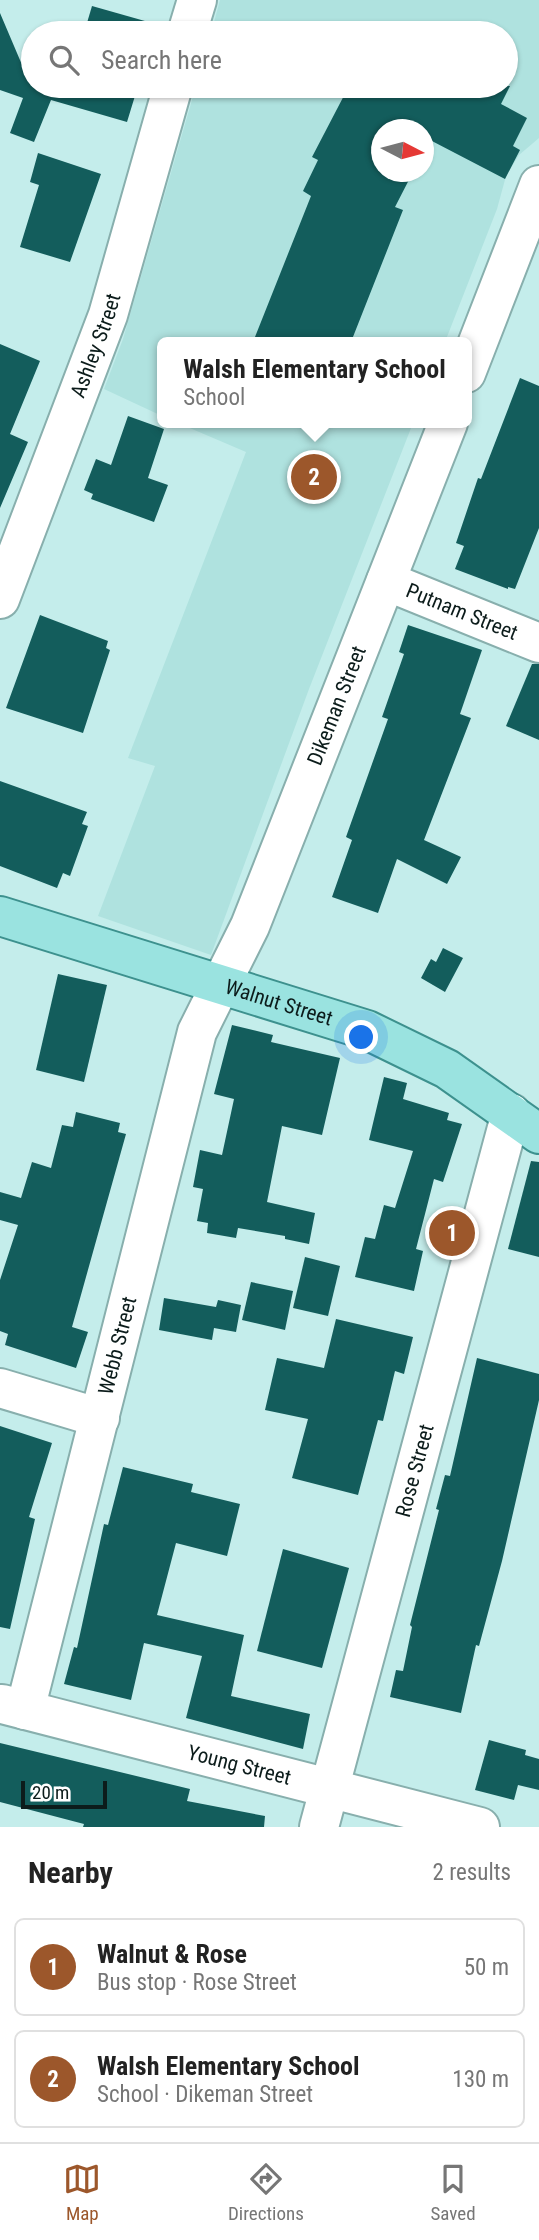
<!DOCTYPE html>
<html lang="en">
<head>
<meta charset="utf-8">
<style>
	body { margin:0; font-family:"Roboto Condensed",sans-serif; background:#f6f6f6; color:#222 }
	.compass { position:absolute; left:371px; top:119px; width:63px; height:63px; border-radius:50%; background:#fff; box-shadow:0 2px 5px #0004; rotate:96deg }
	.scale { position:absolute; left:21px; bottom:18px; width:86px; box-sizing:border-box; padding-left:7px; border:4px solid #0c1c1b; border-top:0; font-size:19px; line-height:24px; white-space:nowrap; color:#0c1c1b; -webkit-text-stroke:5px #fff; paint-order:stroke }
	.you { position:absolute; left:362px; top:1038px; width:24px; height:24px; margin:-18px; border:5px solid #fff; border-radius:50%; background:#1a73e8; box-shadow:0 0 0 10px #1a73e833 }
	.badge { display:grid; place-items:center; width:46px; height:46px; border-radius:50%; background:#9c572b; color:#fff; font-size:23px; font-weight:700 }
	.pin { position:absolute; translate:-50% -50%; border:4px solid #fff; box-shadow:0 2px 7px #0006 }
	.popup { position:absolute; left:157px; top:337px; width:315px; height:91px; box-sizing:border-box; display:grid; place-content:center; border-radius:10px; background:#fff; filter:drop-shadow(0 2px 5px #0005); font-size:23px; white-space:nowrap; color:#767676 }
	.popup b { font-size:26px; color:#222 }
	.popup::after { content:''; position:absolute; left:50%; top:100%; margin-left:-14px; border:14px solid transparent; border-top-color:#fff }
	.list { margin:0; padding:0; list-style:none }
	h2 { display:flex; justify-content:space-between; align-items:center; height:91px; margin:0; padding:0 28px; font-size:30px }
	h2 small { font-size:23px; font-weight:400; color:#767676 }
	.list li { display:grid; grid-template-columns:46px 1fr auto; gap:21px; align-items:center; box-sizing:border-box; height:98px; margin:0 14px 14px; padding:0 14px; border:2px solid #e0e0e0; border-radius:10px }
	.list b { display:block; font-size:26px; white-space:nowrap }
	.list p { margin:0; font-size:23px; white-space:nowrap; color:#767676 }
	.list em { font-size:23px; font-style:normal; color:#767676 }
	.icon { flex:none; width:38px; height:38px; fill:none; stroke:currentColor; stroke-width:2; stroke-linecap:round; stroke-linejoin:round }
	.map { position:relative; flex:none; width:539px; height:1827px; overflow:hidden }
	.search { position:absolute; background:#fff; box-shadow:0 2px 5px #0004; left:21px; right:21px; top:21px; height:77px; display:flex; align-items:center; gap:18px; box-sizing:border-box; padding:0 24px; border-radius:38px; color:#767676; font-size:26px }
	.sheet { height:315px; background:#fff }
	nav { display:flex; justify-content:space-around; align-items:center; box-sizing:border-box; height:98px; border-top:2px solid #e0e0e0; background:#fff; font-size:19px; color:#767676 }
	nav a { display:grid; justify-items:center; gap:4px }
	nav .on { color:#9c572b }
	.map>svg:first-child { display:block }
	.built { fill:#afe2df; fill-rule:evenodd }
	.building { fill:#135d5c }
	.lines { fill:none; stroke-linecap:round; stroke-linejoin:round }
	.minor-casing { stroke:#88afad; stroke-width:42 }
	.major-casing { stroke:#3d918e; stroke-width:42 }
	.minor { stroke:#fff; stroke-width:38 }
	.major { stroke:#9ae3e0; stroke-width:38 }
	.labels { text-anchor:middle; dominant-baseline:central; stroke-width:7; stroke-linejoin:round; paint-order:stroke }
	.street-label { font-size:21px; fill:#0c1c1b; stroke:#fff }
</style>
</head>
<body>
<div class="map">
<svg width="539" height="1827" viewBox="0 0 539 1827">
	<rect width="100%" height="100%" fill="#c4edeb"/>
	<g class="built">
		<path d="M220,0H539V138L519,155L506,176L497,209L445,342H162V416L104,389L123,339L196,86H506V33H211ZM382,130H424V172H382Z"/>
		<polygon points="178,423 413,423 309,689 211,955 98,916 155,766 128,758 246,452"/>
	</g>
	<g class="building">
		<polygon points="92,6 166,27 165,33 84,33"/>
		<polygon points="0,13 31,86 138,86 127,122 51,100 34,142 10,133 23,98 0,90"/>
		<polygon points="349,86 510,86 501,104 527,118 513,146 520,150 505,179 430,140 424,152 424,130 382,130 382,172 413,172 395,207 403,210 351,342 253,342 311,196 303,191 318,160 312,157"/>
		<polygon points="38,153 101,174 70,262 20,247 39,185 30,182"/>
		<polygon points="0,344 40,361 10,434 28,442 0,508"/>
		<polygon points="520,378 539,386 539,528 515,589 508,587 508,589 455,569 464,546 456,543 478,478 481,479"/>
		<polygon points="128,416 164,429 148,478 168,485 154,522 91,499 93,494 84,490 96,459 111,465"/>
		<polygon points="40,615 108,641 106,648 110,650 83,733 6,708"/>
		<polygon points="408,625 482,650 460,714 471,718 424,840 461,857 447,884 397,859 378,913 332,897 352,840 346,837 388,719 382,717 404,654 399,652"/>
		<polygon points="532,664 539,664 539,740 506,726"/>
		<polygon points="0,781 87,812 82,824 88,826 70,876 63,873 57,888 0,866"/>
		<polygon points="443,948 463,958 445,992 421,978 431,959 436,962"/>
		<polygon points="58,974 107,985 84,1082 36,1070"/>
		<polygon points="232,1025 273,1035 271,1042 340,1058 322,1135 282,1126 267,1202 315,1213 309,1244 285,1239 285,1236 238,1228 236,1238 207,1233 208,1223 197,1221 203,1189 193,1187 200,1150 222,1155 234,1099 214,1094"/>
		<polygon points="384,1077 407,1083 403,1099 449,1113 447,1120 462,1124 443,1182 434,1179 416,1249 423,1251 414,1291 355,1277 365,1237 375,1239 384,1205 395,1208 413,1151 369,1140"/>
		<polygon points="76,1112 120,1123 118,1132 126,1134 72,1327 88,1332 76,1368 5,1345 8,1334 0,1331 0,1280 18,1225 0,1220 0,1192 21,1198 32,1162 51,1168 62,1125 73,1127"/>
		<polygon points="531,1161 539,1162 539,1257 508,1249"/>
		<polygon points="305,1257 340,1266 328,1316 293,1308"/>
		<polygon points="251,1282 293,1291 285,1330 242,1320"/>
		<polygon points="164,1298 216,1307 218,1300 241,1305 236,1332 214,1328 212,1340 159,1330"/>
		<polygon points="336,1319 413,1337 404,1374 395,1371 383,1421 378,1420 358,1495 292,1478 308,1419 265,1410 277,1358 324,1368"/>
		<polygon points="477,1358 539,1374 539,1400 502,1561 479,1646 476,1645 461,1713 390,1697 396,1670 403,1671 412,1627 410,1625 439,1510 436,1509 445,1475 450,1476"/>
		<polygon points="0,1426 52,1443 29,1517 35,1519 10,1629 0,1627"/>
		<polygon points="123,1467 193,1484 191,1492 240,1504 227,1556 176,1543 157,1615 244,1635 231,1696 310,1714 303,1749 186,1718 202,1656 144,1643 131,1700 64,1684 74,1647 77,1648 104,1524 108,1525"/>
		<polygon points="283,1549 349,1568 322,1668 257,1651"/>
		<polygon points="489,1740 526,1750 525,1755 539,1759 539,1790 518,1785 514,1800 475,1790"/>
		<polygon points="0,1743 190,1789 187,1801 265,1816 264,1827 83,1827 84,1824 0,1802"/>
	</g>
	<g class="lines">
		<g class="minor-casing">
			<g id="minor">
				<polyline points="187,33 197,0"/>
				<polyline points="466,373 539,185"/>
				<path id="s1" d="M386,581L539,643"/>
				<path id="s2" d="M0,599L108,315L173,86"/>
				<polyline points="0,1388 100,1418"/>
				<path id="s3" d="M2,1704L480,1827"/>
				<path id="s4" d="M25,1710L197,1032L250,926L448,423"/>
				<path id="s5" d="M319,1827L511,1113"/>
			</g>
		</g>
		<g class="major-casing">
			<g id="major">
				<path id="s6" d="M0,916L367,1030L447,1069L539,1134"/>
			</g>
		</g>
		<use href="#minor" class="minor"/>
		<use href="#major" class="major"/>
	</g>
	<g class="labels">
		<g class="street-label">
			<text stroke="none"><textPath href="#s2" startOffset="271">Ashley Street</textPath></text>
			<text stroke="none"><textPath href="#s1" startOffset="82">Putnam Street</textPath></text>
			<text stroke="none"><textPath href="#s4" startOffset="1055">Dikeman Street</textPath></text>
			<text stroke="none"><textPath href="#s6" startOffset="292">Walnut Street</textPath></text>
			<text stroke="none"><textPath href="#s4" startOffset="376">Webb Street</textPath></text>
			<text stroke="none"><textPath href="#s5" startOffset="369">Rose Street</textPath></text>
			<text stroke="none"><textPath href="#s3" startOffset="245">Young Street</textPath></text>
		</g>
	</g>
</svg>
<svg class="compass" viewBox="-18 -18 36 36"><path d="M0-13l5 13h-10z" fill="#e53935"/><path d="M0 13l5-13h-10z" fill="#767676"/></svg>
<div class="scale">20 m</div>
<div class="you"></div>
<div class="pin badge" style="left:452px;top:1233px">1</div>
<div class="pin badge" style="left:314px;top:477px">2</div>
<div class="popup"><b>Walsh Elementary School</b>School</div>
<div class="search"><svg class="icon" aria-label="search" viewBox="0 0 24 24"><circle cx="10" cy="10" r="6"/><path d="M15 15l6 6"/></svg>Search here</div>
</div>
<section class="sheet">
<h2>Nearby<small>2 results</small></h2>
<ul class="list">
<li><span class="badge">1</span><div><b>Walnut &amp; Rose</b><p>Bus stop · Rose Street</p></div><em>50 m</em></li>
<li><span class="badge">2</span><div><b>Walsh Elementary School</b><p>School · Dikeman Street</p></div><em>130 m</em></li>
</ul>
</section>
<nav>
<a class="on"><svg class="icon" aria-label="map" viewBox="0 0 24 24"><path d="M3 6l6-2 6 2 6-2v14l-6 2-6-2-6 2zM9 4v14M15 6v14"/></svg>Map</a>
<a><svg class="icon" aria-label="directions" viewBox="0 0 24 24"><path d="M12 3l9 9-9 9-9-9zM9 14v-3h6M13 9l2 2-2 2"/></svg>Directions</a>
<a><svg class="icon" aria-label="saved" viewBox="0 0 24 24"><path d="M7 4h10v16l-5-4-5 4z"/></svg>Saved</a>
</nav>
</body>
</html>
